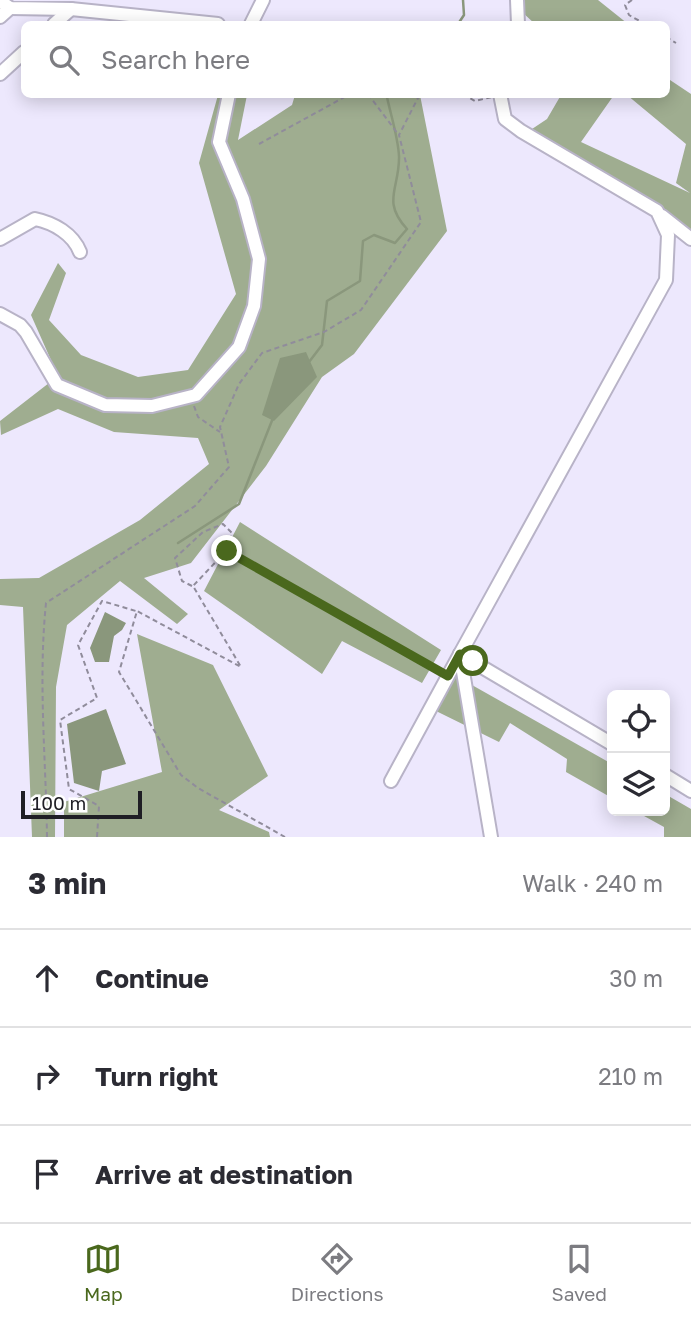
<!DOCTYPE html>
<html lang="en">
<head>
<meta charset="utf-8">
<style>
	body { margin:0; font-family:"Golos Text",sans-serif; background:#f2f2f3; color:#2b2b33 }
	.controls { position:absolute; right:21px; bottom:21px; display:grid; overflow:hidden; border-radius:10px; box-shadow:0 4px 18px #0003 }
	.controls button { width:63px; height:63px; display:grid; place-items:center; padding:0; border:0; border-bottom:2px solid #e1e1e2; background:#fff; color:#2b2b33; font:35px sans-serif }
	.scale { position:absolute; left:21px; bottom:18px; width:121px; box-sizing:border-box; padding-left:7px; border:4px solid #1f1e25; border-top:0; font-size:19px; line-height:24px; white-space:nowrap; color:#1f1e25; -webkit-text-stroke:5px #fff; paint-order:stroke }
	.stop { position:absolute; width:21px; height:21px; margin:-16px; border:5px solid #4a681d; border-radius:50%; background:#fff }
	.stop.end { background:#4a681d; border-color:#fff; box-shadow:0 2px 7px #0008 }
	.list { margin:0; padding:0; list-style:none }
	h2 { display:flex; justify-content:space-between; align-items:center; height:91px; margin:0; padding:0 28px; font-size:30px }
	h2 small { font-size:23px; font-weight:400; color:#7c7c81 }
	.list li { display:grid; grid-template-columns:46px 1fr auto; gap:21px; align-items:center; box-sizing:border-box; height:98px; padding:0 28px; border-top:2px solid #e1e1e2 }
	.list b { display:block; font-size:26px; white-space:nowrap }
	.list em { font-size:23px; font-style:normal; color:#7c7c81 }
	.icon { flex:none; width:38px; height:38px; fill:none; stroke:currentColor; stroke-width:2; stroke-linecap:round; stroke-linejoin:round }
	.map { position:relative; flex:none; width:691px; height:837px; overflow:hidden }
	.search { position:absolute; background:#fff; box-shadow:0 4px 18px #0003; left:21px; right:21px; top:21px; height:77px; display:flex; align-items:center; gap:18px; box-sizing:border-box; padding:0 24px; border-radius:10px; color:#7c7c81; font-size:26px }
	.sheet { height:385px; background:#fff }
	nav { display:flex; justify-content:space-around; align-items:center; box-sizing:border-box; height:98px; border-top:2px solid #e1e1e2; background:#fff; font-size:19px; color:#7c7c81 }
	nav a { display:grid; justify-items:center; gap:4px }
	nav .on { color:#4a681d }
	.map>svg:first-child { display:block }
	.forest { fill:#9fad90 }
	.water { fill:#8a977c }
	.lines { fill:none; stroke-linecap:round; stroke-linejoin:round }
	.stream { stroke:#8a977c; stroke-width:2.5 }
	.minor-casing { stroke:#b8b3c7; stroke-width:16 }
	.path { stroke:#908c9b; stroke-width:2; stroke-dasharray:5 3.5; stroke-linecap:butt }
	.minor { stroke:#fff; stroke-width:12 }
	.route { stroke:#4a681d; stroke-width:9 }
</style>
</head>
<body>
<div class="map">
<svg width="691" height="837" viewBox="0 0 691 837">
	<rect width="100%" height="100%" fill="#ede8fd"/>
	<g class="forest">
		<polygon points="509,0 598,0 628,24 535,24"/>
		<polygon points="667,78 691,94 691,231 532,129 547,119 561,95 614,95 581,142 690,193 676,183 686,144 627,95 666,94"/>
		<polygon points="218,95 247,95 238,140 292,105 295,95 420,95 447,231 354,354 322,377 266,466 191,563 144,578 188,614 177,624 120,581 67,625 56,687 55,837 32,837 23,607 0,605 0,579 39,578 140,520 209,464 198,438 114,432 58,409 1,435 0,421 58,376 31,315 58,263 66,273 49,320 81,355 138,377 188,370 236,294 199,163"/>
		<polygon points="240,522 441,650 422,683 342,641 322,674 204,591"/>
		<polygon points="137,634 213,665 268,776 219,810 269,832 270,837 64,837 64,802 162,772"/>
		<polygon points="456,676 612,764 612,798 566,772 567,759 510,723 499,742 436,711"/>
		<polygon points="665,794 691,809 691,837 664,837 664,827 635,811 665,811"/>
	</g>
	<g class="water">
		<polygon points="306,352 317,377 274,421 262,415 280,358"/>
		<polygon points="105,612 126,623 122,630 114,636 109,662 95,662 90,648"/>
		<polygon points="106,709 126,764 102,771 99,791 74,783 67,724"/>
	</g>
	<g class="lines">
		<g class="stream">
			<polyline points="458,24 464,15 463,0"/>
			<path d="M309,362L322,345L327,301L360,281L363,241L374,235L395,243L407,229C381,201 400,188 399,156C398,137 391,116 387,97L390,94"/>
			<polyline points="178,543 239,504 273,418"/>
		</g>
		<g class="minor-casing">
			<g id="minor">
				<polyline points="517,0 518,24"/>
				<polyline points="0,1 10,8 71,9 218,24"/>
				<polyline points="0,17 10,8"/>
				<polyline points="54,24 71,9"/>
				<polyline points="251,24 263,0"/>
				<polyline points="0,74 24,52"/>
				<polyline points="500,94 505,119 521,131 657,211 668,235 666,280 460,654 612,744"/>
				<polyline points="662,216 691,239"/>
				<path d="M0,239L35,219C54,223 73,234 80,252"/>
				<polyline points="0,314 20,325 26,332 57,385 105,405 152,406 196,395 239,347 254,306 259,259 243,199 219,142 229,94"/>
				<polyline points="460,654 491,837"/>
				<polyline points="665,775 691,791"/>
				<polyline points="391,781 460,654"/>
			</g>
		</g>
		<g class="path">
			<polyline points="632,0 625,5 629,15 645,24"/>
			<polyline points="666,37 676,43"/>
			<polyline points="368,94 398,134"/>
			<polyline points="463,94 475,101 492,97"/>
			<polyline points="259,144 350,94"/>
			<polyline points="194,406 198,417 220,432"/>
			<polyline points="192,586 182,581 175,558 203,532 223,524 232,533 227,550"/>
			<path d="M47,837C46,759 38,681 46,603L195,506L229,467L220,427L239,384L262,353L324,332L361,310L421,222L399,135L420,94"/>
			<polyline points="97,837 99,806 69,789 60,720 97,698 78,645 102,601 136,611"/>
			<polyline points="285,837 198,788 181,775 119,672 137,611 241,667 193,586 227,550 438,670"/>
		</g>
		<use href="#minor" class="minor"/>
	</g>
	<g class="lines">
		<polyline class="route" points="227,551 448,676 460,654 473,661"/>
	</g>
</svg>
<div class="controls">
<button><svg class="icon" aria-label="locate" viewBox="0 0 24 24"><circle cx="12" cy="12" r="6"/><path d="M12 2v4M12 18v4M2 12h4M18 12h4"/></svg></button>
<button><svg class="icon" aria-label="layers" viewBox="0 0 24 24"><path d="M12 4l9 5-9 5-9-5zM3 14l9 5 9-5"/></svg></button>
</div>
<div class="scale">100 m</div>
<div class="stop" style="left:473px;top:661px"></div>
<div class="stop end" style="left:227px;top:551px"></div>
<div class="search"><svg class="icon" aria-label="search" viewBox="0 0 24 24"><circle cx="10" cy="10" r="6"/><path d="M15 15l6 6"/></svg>Search here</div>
</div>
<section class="sheet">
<h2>3 min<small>Walk · 240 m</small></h2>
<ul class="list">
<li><svg class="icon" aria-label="ahead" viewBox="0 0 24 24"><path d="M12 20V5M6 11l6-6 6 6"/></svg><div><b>Continue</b></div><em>30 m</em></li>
<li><svg class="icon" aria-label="right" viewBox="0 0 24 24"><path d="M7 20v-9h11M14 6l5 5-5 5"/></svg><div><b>Turn right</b></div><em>210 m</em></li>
<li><svg class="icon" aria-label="arrive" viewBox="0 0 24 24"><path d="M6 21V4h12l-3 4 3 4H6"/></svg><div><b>Arrive at destination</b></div></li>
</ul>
</section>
<nav>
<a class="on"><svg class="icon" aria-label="map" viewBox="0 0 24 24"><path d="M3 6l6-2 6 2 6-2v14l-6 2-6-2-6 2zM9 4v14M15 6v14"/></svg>Map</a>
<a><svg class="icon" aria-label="directions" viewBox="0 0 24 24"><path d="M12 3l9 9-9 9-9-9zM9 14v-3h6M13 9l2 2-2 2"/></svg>Directions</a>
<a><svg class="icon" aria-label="saved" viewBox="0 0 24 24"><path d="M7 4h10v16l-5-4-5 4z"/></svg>Saved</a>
</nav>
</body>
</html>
